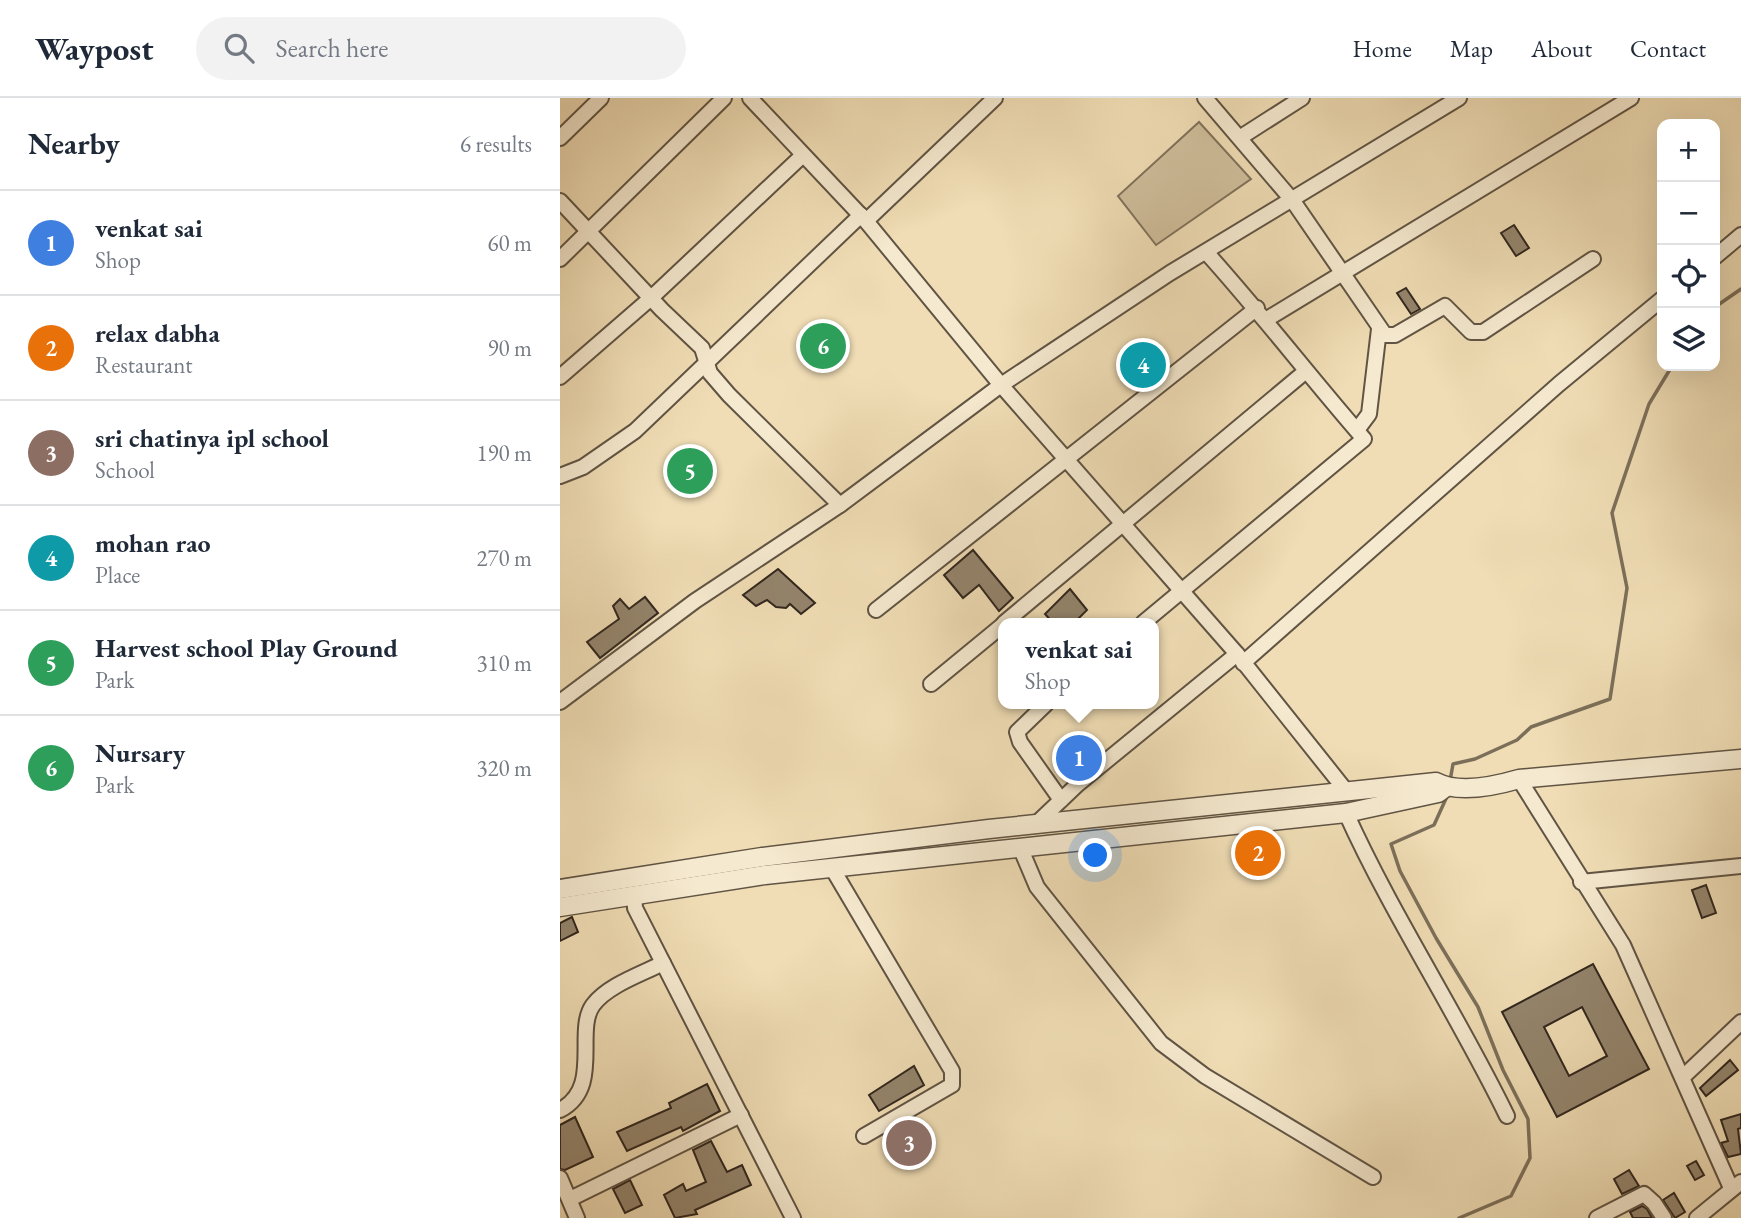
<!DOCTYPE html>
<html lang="en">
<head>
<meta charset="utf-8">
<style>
	body { margin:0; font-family:"EB Garamond",serif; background:#f2f2f3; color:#1f2937 }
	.controls { position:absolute; right:21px; top:21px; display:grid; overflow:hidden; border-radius:14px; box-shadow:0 7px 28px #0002 }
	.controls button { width:63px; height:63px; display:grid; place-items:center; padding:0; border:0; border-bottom:2px solid #e0e1e3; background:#fff; color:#1f2937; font:35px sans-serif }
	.you { position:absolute; left:536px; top:758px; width:24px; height:24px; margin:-18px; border:5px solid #fff; border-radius:50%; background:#1a73e8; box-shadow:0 0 0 10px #1a73e833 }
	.badge { display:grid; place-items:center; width:46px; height:46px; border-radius:50%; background:#8f2418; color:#fff; font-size:23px; font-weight:700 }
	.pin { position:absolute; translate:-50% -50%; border:4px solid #fff; box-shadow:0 2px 7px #0006 }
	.popup { position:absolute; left:438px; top:520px; width:161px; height:91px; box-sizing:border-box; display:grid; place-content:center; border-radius:14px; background:#fff; filter:drop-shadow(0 2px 5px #0005); font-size:23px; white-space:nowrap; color:#747a83 }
	.popup b { font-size:26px; color:#1f2937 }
	.popup::after { content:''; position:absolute; left:50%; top:100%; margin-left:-14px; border:14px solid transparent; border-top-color:#fff }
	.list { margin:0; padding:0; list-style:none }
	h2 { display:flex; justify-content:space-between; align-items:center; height:91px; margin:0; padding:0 28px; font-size:30px }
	h2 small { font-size:23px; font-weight:400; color:#747a83 }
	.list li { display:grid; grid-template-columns:46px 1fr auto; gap:21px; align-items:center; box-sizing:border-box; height:105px; padding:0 28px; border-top:2px solid #e0e1e3 }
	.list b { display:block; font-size:26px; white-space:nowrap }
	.list p { margin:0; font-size:23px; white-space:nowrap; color:#747a83 }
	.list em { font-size:23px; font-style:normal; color:#747a83 }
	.icon { flex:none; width:38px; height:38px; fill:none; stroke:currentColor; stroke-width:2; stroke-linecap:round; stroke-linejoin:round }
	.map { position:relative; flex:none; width:1181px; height:1120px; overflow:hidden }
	header { display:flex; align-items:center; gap:42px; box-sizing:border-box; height:98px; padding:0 35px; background:#fff; border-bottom:2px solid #e0e1e3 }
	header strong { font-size:33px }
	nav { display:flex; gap:38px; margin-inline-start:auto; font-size:24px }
	.search { width:490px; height:63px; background:#f2f2f3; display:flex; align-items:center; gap:18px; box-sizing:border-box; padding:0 24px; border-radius:38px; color:#747a83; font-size:26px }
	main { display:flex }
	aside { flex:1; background:#fff }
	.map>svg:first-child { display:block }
	.green { fill:#cfbe9b; stroke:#80725c; stroke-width:2 }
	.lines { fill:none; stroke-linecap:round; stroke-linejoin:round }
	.stream { stroke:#7c6f5a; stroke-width:3.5 }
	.building { fill:#94856d; stroke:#30261e; stroke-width:2; fill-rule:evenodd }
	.minor-casing { stroke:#605444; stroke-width:18 }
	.tertiary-casing { stroke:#605444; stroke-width:21 }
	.minor { stroke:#f5e9cf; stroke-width:14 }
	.tertiary { stroke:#f5e9cf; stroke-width:18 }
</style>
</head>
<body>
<header>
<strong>Waypost</strong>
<div class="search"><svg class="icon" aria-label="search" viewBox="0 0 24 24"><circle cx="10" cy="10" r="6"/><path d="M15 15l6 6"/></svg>Search here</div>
<nav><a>Home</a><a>Map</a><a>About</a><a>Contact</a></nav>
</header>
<main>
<aside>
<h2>Nearby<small>6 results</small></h2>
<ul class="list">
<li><span class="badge" style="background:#3f7fe0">1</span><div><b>venkat sai</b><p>Shop</p></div><em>60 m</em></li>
<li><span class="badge" style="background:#e8710a">2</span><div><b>relax dabha</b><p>Restaurant</p></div><em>90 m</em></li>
<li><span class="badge" style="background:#8d6e63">3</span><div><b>sri chatinya ipl school</b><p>School</p></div><em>190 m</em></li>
<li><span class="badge" style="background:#0f9aa8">4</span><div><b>mohan rao</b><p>Place</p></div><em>270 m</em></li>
<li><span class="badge" style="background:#2e9e5b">5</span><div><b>Harvest school Play Ground</b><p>Park</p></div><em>310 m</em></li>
<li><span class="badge" style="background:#2e9e5b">6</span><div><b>Nursary</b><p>Park</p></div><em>320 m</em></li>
</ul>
</aside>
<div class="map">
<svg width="1181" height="1120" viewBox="0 0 1181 1120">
	<rect width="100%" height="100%" fill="#f0ddb5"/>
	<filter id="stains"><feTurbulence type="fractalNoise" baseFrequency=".00286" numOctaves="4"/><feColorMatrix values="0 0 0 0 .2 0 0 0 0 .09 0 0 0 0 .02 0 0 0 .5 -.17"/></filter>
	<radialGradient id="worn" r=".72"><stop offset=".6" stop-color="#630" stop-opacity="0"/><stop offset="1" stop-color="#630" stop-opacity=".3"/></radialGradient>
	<polygon class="green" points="639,24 691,81 596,147 558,98"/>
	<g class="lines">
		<g class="stream">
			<polyline points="1155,209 1181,191"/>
			<polyline points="890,683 893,666 915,661 957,642 971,629 1050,601 1067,490 1052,415 1089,306 1112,268"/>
			<polyline points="889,694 874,727 831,746 840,773 876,840 918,909 943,972 968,1021 970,1060 951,1098 899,1120"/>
		</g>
	</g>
	<g class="building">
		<polygon points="954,127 969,150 956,158 941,135"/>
		<polygon points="846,190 860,211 851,216 837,195"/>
		<polygon points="579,248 600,272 586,284 566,261"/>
		<polygon points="413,452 453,500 439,513 419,487 403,500 384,477"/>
		<polygon points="218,471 255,505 241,516 230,506 226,510 216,509 207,502 196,508 183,497"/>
		<polygon points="510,491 527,512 514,525 493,525 485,516"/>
		<polygon points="85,499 98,515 40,560 27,544 59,521 53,508 60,501 69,511"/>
		<polygon points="1146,787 1156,815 1142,820 1132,792"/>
		<polygon points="12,819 18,834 0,843 0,825"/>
		<path d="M1033,866L1089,971L997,1019L942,914ZM1022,909L1047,958L1009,978L984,929Z"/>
		<polygon points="1170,962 1178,972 1146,998 1140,990"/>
		<polygon points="354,968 364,987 319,1013 309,997"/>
		<polygon points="147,986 160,1013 123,1033 121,1029 67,1053 57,1034 111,1010 109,1005"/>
		<polygon points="1181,1016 1181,1030 1178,1031 1181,1056 1168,1059 1161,1045 1168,1043 1161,1022"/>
		<polygon points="15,1019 33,1059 5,1072 0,1071 0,1027"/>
		<polygon points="151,1043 167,1074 182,1067 191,1087 135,1112 137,1116 115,1120 104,1097 123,1086 126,1093 146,1084 133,1052"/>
		<polygon points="1136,1063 1144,1077 1135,1082 1127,1068"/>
		<polygon points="1069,1072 1079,1088 1062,1096 1054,1081"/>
		<polygon points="70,1082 82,1107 65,1115 53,1091"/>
		<polygon points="1114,1095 1125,1114 1115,1120 1103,1102"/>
		<polygon points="1082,1108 1087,1111 1092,1120 1073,1120 1070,1114"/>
	</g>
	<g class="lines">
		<g class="minor-casing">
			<g id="minor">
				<polyline points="190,0 306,123 441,287 677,556 787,694"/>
				<polyline points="645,0 733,103 825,237 835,237 885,208 911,234 923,234 1033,161"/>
				<polyline points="681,39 742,0"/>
				<polyline points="0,40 41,0"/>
				<polyline points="0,103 102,212 142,250 150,275 169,297 280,407"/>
				<polyline points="306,123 435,0"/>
				<polyline points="1155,159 1181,137"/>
				<polyline points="0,161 164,0"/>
				<polyline points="707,221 1071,0"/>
				<polyline points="0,279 91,200 243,57"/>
				<polyline points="797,332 809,316 819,231"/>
				<polyline points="0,378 23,369 75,333 301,117"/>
				<polyline points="316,512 697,210"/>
				<polyline points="444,525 746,273"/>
				<path d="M583,525L804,341C750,279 701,215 646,154"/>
				<polyline points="683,565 999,286 1102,201"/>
				<polyline points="371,586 444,526"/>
				<polyline points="0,604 135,503 280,407 441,287 610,175 899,0"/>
				<polyline points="486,606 457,634 460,644 501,702"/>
				<polyline points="959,681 1063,847 1171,1090"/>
				<path d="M786,715C833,819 897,915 947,1018"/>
				<polyline points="477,725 518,686 677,556"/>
				<polyline points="460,749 477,789 601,945 645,978 813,1079"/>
				<polyline points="272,770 392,973 392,987 304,1038"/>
				<polyline points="1021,784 1181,768"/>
				<polyline points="74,797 75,810 233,1120"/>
				<polyline points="1124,978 1181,924"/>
				<path d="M0,1012C43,990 14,933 33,907C48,887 82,876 103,865"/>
				<polyline points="0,1080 17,1120"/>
				<polyline points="10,1101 181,1017"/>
				<polyline points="1037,1120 1084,1096 1094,1105 1104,1120"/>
				<polyline points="1137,1120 1181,1084"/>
			</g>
		</g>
		<g class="tertiary-casing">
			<g id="tertiary">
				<path d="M0,791L202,759L429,731L876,684C899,696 935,688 959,681L1181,661"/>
				<polyline points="0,809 205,777 786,715 878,695 886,689"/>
			</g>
		</g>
		<use href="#minor" class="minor"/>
		<use href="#tertiary" class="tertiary"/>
	</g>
	<rect width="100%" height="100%" filter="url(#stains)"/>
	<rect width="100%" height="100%" fill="url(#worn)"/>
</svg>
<div class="controls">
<button>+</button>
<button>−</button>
<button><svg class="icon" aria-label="locate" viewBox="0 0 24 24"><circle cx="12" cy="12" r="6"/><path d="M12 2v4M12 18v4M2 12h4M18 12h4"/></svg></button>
<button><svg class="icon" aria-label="layers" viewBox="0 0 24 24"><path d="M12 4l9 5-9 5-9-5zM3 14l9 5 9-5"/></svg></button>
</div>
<div class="you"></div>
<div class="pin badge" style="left:519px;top:660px;background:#3f7fe0">1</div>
<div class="popup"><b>venkat sai</b>Shop</div>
<div class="pin badge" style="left:698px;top:755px;background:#e8710a">2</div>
<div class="pin badge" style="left:349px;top:1045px;background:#8d6e63">3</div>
<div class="pin badge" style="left:583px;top:267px;background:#0f9aa8">4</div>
<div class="pin badge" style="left:130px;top:373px;background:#2e9e5b">5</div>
<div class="pin badge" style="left:263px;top:248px;background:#2e9e5b">6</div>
</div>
</main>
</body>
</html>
